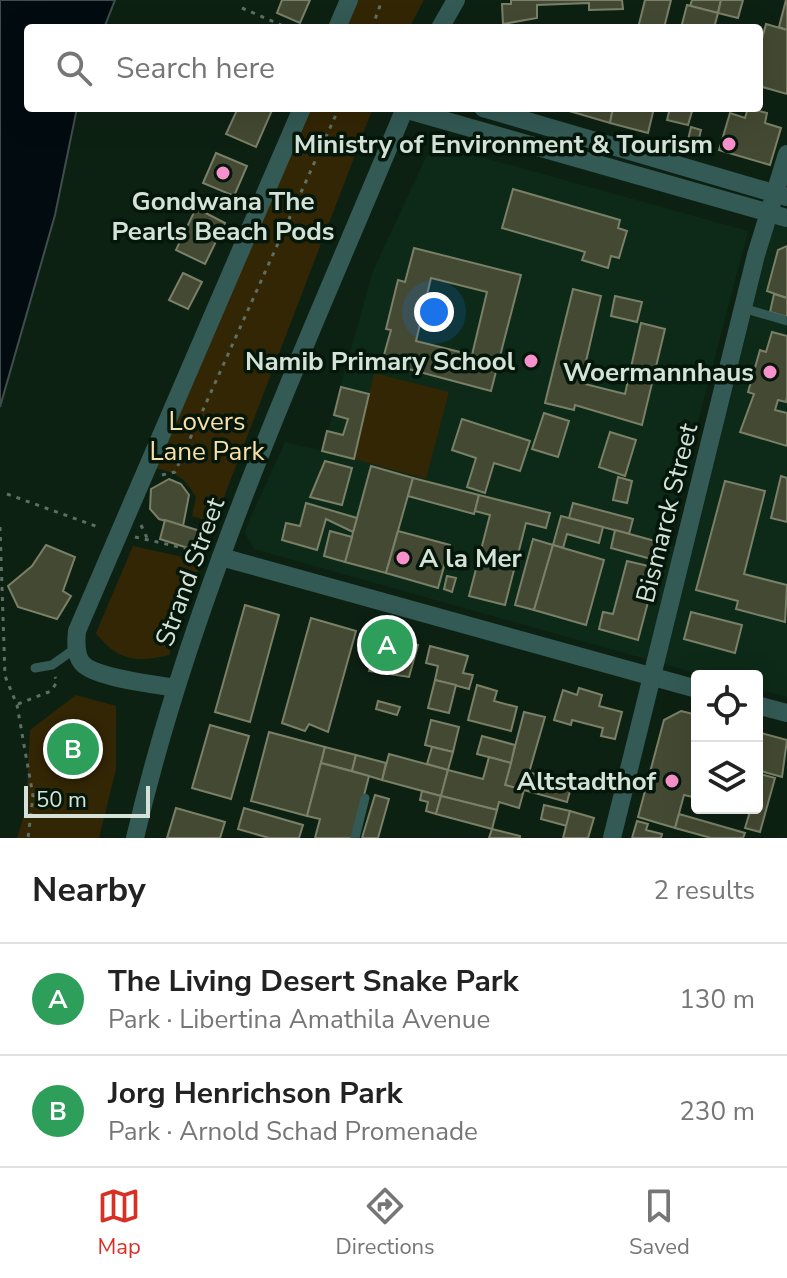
<!DOCTYPE html>
<html lang="en">
<head>
<meta charset="utf-8">
<style>
	body { margin:0; font-family:"Nunito Sans",sans-serif; background:#f6f6f6; color:#222 }
	.controls { position:absolute; right:24px; bottom:24px; display:grid; overflow:hidden; border-radius:8px; box-shadow:0 8px 32px #0002 }
	.controls button { width:72px; height:72px; display:grid; place-items:center; padding:0; border:0; border-bottom:2px solid #e0e0e0; background:#fff; color:#222; font:40px sans-serif }
	.scale { position:absolute; left:24px; bottom:20px; width:126px; box-sizing:border-box; padding-left:8px; border:4px solid #d5e2d8; border-top:0; font-size:22px; line-height:28px; white-space:nowrap; color:#d5e2d8; -webkit-text-stroke:6px #04170a; paint-order:stroke }
	.you { position:absolute; left:434px; top:312px; width:28px; height:28px; margin:-20px; border:6px solid #fff; border-radius:50%; background:#1a73e8; box-shadow:0 0 0 12px #1a73e833 }
	.badge { display:grid; place-items:center; width:52px; height:52px; border-radius:50%; background:#d93025; color:#fff; font-size:26px; font-weight:700 }
	.pin { position:absolute; translate:-50% -50%; border:4px solid #fff; box-shadow:0 2px 8px #0006 }
	.list { margin:0; padding:0; list-style:none }
	h2 { display:flex; justify-content:space-between; align-items:center; height:104px; margin:0; padding:0 32px; font-size:34px }
	h2 small { font-size:26px; font-weight:400; color:#767676 }
	.list li { display:grid; grid-template-columns:52px 1fr auto; gap:24px; align-items:center; box-sizing:border-box; height:112px; padding:0 32px; border-top:2px solid #e0e0e0 }
	.list b { display:block; font-size:30px; white-space:nowrap }
	.list p { margin:0; font-size:26px; white-space:nowrap; color:#767676 }
	.list em { font-size:26px; font-style:normal; color:#767676 }
	.icon { flex:none; width:44px; height:44px; fill:none; stroke:currentColor; stroke-width:2; stroke-linecap:round; stroke-linejoin:round }
	.map { position:relative; flex:none; width:787px; height:838px; overflow:hidden }
	.search { position:absolute; background:#fff; box-shadow:0 8px 32px #0002; left:24px; right:24px; top:24px; height:88px; display:flex; align-items:center; gap:20px; box-sizing:border-box; padding:0 28px; border-radius:8px; color:#767676; font-size:30px }
	.sheet { height:328px; background:#fff }
	nav { display:flex; justify-content:space-around; align-items:center; box-sizing:border-box; height:112px; border-top:2px solid #e0e0e0; background:#fff; font-size:22px; color:#767676 }
	nav a { display:grid; justify-items:center; gap:4px }
	nav .on { color:#d93025 }
	.map>svg:first-child { display:block }
	.built { fill:#0d2917 }
	.green { fill:#332605 }
	.water { fill:#020c10; stroke:#414c4c; stroke-width:2 }
	.building { fill:#434932; stroke:#7a8067; stroke-width:2; fill-rule:evenodd }
	.lines { fill:none; stroke-linecap:round; stroke-linejoin:round }
	.path { stroke:#5d6e62; stroke-width:3; stroke-dasharray:4 6; stroke-linecap:butt }
	.service { stroke:#345a55; stroke-width:9 }
	.minor { stroke:#345a55; stroke-width:18 }
	.poi-dot { fill:#f890cc; stroke:#04170a; stroke-width:3 }
	.labels { text-anchor:middle; dominant-baseline:central; stroke-width:7; stroke-linejoin:round; paint-order:stroke }
	.poi-label { font-size:26px; font-weight:bold; fill:#d5e2d8; stroke:#04170a; text-anchor:end }
	.park-label { font-size:26px; fill:#fae0a8; stroke:#04170a }
	.street-label { font-size:26px; fill:#d5e2d8; stroke:#04170a }
</style>
</head>
<body>
<div class="map">
<svg width="787" height="838" viewBox="0 0 787 838">
	<rect width="100%" height="100%" fill="#0d2113"/>
	<polygon class="built" points="442,146 748,231 666,544 692,553 774,221 787,225 787,697 757,689 757,676 706,676 254,549 244,532 285,442 322,451 373,271 426,157"/>
	<g class="green">
		<polygon points="356,0 424,0 409,28 344,28"/>
		<path d="M310,108H373L214,523L192,516L196,497C184,477 176,472 153,468Z"/>
		<polygon points="374,373 449,392 426,479 354,459"/>
		<path d="M133,546L201,561L169,655C137,663 117,661 96,633Z"/>
		<polygon points="76,695 116,706 116,769 99,838 17,838 26,809 30,730"/>
	</g>
	<polygon class="water" points="0,0 115,0 104,28 28,28 28,108 77,108 55,215 0,407"/>
	<g class="building">
		<polygon points="282,0 310,0 300,23 277,13"/>
		<polygon points="511,0 622,0 623,9 589,10 589,3 537,5 537,18 503,24 502,4 511,4"/>
		<polygon points="645,0 671,0 664,28 638,28"/>
		<polygon points="692,0 721,0 718,13 690,6"/>
		<polygon points="721,0 743,0 738,18 718,13"/>
		<polygon points="786,0 787,0 787,30 779,27"/>
		<polygon points="687,5 718,13 714,28 681,28"/>
		<polygon points="766,24 787,30 787,94 759,86 759,50"/>
		<polygon points="238,108 273,108 256,147 226,134"/>
		<polygon points="559,108 613,108 610,123"/>
		<polygon points="613,108 654,108 648,133 610,123"/>
		<polygon points="670,108 693,108 688,125 667,120"/>
		<polygon points="748,108 767,113 765,123 781,128 770,165 719,150 730,113 745,118"/>
		<polygon points="691,127 701,130 697,147 687,144"/>
		<polygon points="216,153 247,166 234,196 203,183"/>
		<polygon points="513,189 620,220 618,228 627,231 619,258 611,256 608,268 582,260 585,252 502,228"/>
		<polygon points="196,208 225,223 205,264 176,250"/>
		<polygon points="787,246 787,298 767,291 778,250"/>
		<path d="M414,248L521,275L491,391L382,362L391,330L386,329L398,280L405,282ZM431,278L487,292L472,355L416,341Z"/>
		<polygon points="183,273 202,282 188,309 169,300"/>
		<polygon points="573,289 601,296 581,383 625,394 641,323 665,329 642,425 575,405 574,410 545,403"/>
		<polygon points="774,294 787,298 787,317 770,312"/>
		<polygon points="615,296 642,302 637,322 611,316"/>
		<polygon points="772,332 787,336 787,397 786,402 778,400 775,410 787,413 787,446 740,432 754,394 748,392 760,350 766,352"/>
		<polygon points="341,387 369,394 354,459 322,451 327,431 343,435 348,419 334,415"/>
		<polygon points="544,413 569,421 558,457 532,449"/>
		<polygon points="462,419 530,441 520,471 494,463 485,493 467,487 476,458 452,450"/>
		<polygon points="610,432 636,440 625,476 599,467"/>
		<polygon points="325,461 352,468 342,505 310,497"/>
		<polygon points="371,466 413,478 386,573 345,562"/>
		<polygon points="781,476 787,478 787,522 771,518"/>
		<polygon points="618,477 632,481 627,503 613,500"/>
		<polygon points="413,478 479,495 474,514 408,496"/>
		<polygon points="169,479 181,484 189,495 183,526 159,519 150,509 151,489"/>
		<polygon points="725,481 765,491 744,574 787,585 785,622 736,609 738,601 696,590"/>
		<polygon points="479,495 550,513 546,528 526,523 505,605 469,596 490,515 475,511"/>
		<polygon points="306,503 357,518 353,532 326,519 317,550 282,540 286,523 300,526"/>
		<polygon points="573,503 633,519 629,534 569,518"/>
		<polygon points="561,516 603,527 599,543 567,534 563,548 553,545"/>
		<polygon points="165,520 200,531 194,550 160,539"/>
		<polygon points="615,530 666,544 662,562 611,548"/>
		<polygon points="330,531 352,537 345,562 324,556"/>
		<polygon points="398,531 450,545 438,588 386,573"/>
		<polygon points="533,539 553,545 534,610 515,605"/>
		<polygon points="46,545 75,557 63,591 71,596 57,619 18,607 8,586 32,566"/>
		<polygon points="553,545 604,560 586,625 534,610"/>
		<polygon points="627,561 657,568 638,640 599,629 603,612 613,614"/>
		<polygon points="447,576 456,578 452,592 444,589"/>
		<polygon points="245,605 279,615 250,722 215,712"/>
		<polygon points="691,612 742,625 735,653 684,639"/>
		<polygon points="311,618 356,631 328,732 309,724 305,731 282,723"/>
		<polygon points="379,634 418,645 409,677 369,671"/>
		<polygon points="430,646 468,656 463,673 473,675 469,689 435,680 438,666 426,663"/>
		<polygon points="435,680 456,685 449,713 428,708"/>
		<polygon points="477,685 497,691 494,701 517,707 511,731 468,720"/>
		<polygon points="579,688 602,695 599,706 622,712 615,739 601,736 603,728 572,720 571,725 554,720 563,690 577,695"/>
		<polygon points="378,701 400,707 397,715 376,709"/>
		<polygon points="681,711 697,715 697,753 693,766 697,768 697,798 684,795 675,828 638,817 664,720"/>
		<polygon points="524,712 545,717 524,790 505,785"/>
		<polygon points="431,720 459,727 453,752 425,745"/>
		<polygon points="210,725 249,736 231,799 192,788"/>
		<polygon points="269,732 325,747 307,816 251,801"/>
		<polygon points="757,732 787,740 782,777 757,770"/>
		<polygon points="482,736 515,745 511,763 477,754"/>
		<polygon points="325,747 356,755 352,771 321,763"/>
		<polygon points="432,747 453,752 448,770 427,764"/>
		<polygon points="389,754 448,770 441,796 382,780"/>
		<polygon points="356,755 386,763 382,780 352,771"/>
		<polygon points="489,757 511,763 505,785 524,790 519,808 499,802 497,810 441,796 448,770 483,779"/>
		<polygon points="321,763 369,776 353,838 315,838 320,819 307,816"/>
		<polygon points="528,772 572,784 567,802 524,790"/>
		<polygon points="760,774 775,778 760,832 745,828 751,808 757,808"/>
		<polygon points="422,791 441,796 436,814 426,811 428,802 420,800"/>
		<polygon points="375,795 389,799 378,838 362,838"/>
		<polygon points="441,796 497,810 492,829 436,814"/>
		<polygon points="544,805 570,811 567,826 541,819"/>
		<polygon points="176,808 225,822 220,838 167,838"/>
		<polygon points="244,808 303,825 299,838 269,838 238,829"/>
		<polygon points="570,811 594,818 588,838 563,838"/>
		<polygon points="679,814 745,833 743,838 711,838 675,828"/>
		<polygon points="637,821 648,824 646,830 662,834 661,838 632,838"/>
		<polygon points="492,829 520,836 520,838 489,838"/>
	</g>
	<g class="lines">
		<g class="path">
			<polyline points="242,8 288,28"/>
			<polyline points="372,28 382,0"/>
			<polyline points="162,475 175,472 339,108"/>
			<polyline points="7,494 101,528"/>
			<polyline points="141,525 148,540"/>
			<polyline points="0,527 5,676 17,705 33,796 28,838"/>
			<polyline points="135,537 206,553"/>
			<polyline points="18,704 51,691 57,682 55,677"/>
		</g>
		<g class="service">
			<polyline points="743,308 787,321"/>
			<polyline points="35,668 52,665 76,648"/>
			<polyline points="355,838 365,798"/>
		</g>
		<g class="minor">
			<polyline points="337,28 349,0"/>
			<polyline points="440,28 456,0"/>
			<polyline points="483,108 787,197"/>
			<polyline points="404,109 787,218"/>
			<polyline points="221,557 697,689"/>
			<path d="M175,688C155,684 94,678 82,663C75,654 76,641 77,631L302,108"/>
			<polyline points="757,705 787,713"/>
			<path d="M135,838C194,585 306,347 405,108"/>
			<polyline points="612,838 756,255 787,154"/>
		</g>
	</g>
	<g class="poi-dot">
		<circle cx="729" cy="144" r="8"/>
		<circle cx="223" cy="173" r="8"/>
		<circle cx="531" cy="361" r="8"/>
		<circle cx="770" cy="372" r="8"/>
		<circle cx="403" cy="558" r="8"/>
		<circle cx="672" cy="781" r="8"/>
	</g>
	<g class="labels">
		<g class="poi-label">
			<text x="713" y="144">Ministry of Environment &amp; Tourism</text>
			<text x="223" y="201" text-anchor="middle">Gondwana The<tspan x="223" dy="30">Pearls Beach Pods</tspan></text>
			<text x="515" y="361">Namib Primary School</text>
			<text x="754" y="372">Woermannhaus</text>
			<text x="419" y="558" text-anchor="start">A la Mer</text>
			<text x="656" y="781">Altstadthof</text>
		</g>
		<g class="park-label">
			<text x="207" y="421">Lovers<tspan x="207" dy="30">Lane Park</tspan></text>
		</g>
		<g class="street-label">
			<text transform="translate(667 513) rotate(-76)">Bismarck Street</text>
			<text transform="translate(190 572) rotate(-70)">Strand Street</text>
		</g>
	</g>
</svg>
<div class="controls">
<button><svg class="icon" aria-label="locate" viewBox="0 0 24 24"><circle cx="12" cy="12" r="6"/><path d="M12 2v4M12 18v4M2 12h4M18 12h4"/></svg></button>
<button><svg class="icon" aria-label="layers" viewBox="0 0 24 24"><path d="M12 4l9 5-9 5-9-5zM3 14l9 5 9-5"/></svg></button>
</div>
<div class="scale">50 m</div>
<div class="you"></div>
<div class="pin badge" style="left:387px;top:645px;background:#2e9e5b">A</div>
<div class="pin badge" style="left:73px;top:749px;background:#2e9e5b">B</div>
<div class="search"><svg class="icon" aria-label="search" viewBox="0 0 24 24"><circle cx="10" cy="10" r="6"/><path d="M15 15l6 6"/></svg>Search here</div>
</div>
<section class="sheet">
<h2>Nearby<small>2 results</small></h2>
<ul class="list">
<li><span class="badge" style="background:#2e9e5b">A</span><div><b>The Living Desert Snake Park</b><p>Park · Libertina Amathila Avenue</p></div><em>130 m</em></li>
<li><span class="badge" style="background:#2e9e5b">B</span><div><b>Jorg Henrichson Park</b><p>Park · Arnold Schad Promenade</p></div><em>230 m</em></li>
</ul>
</section>
<nav>
<a class="on"><svg class="icon" aria-label="map" viewBox="0 0 24 24"><path d="M3 6l6-2 6 2 6-2v14l-6 2-6-2-6 2zM9 4v14M15 6v14"/></svg>Map</a>
<a><svg class="icon" aria-label="directions" viewBox="0 0 24 24"><path d="M12 3l9 9-9 9-9-9zM9 14v-3h6M13 9l2 2-2 2"/></svg>Directions</a>
<a><svg class="icon" aria-label="saved" viewBox="0 0 24 24"><path d="M7 4h10v16l-5-4-5 4z"/></svg>Saved</a>
</nav>
</body>
</html>
